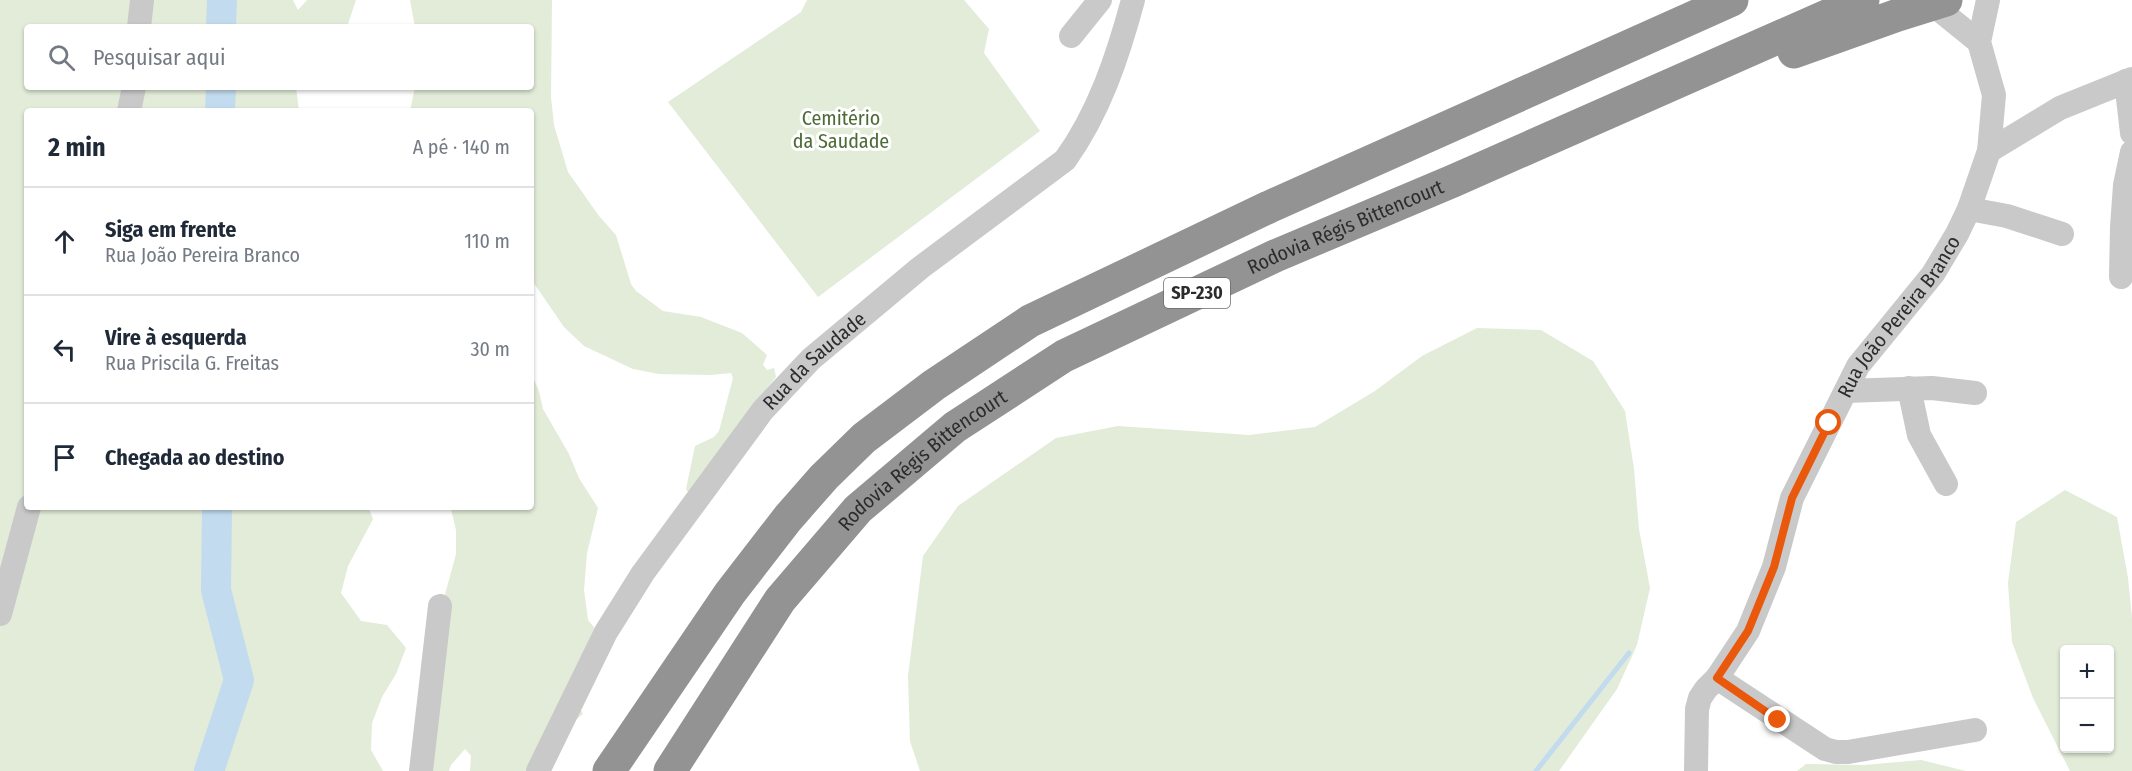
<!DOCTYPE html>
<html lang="pt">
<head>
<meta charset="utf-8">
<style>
	body { margin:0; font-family:"Fira Sans Condensed",sans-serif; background:#f2f2f3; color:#1f2937 }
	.controls { position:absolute; right:18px; bottom:18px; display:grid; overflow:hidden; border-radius:6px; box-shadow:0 2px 4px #0004 }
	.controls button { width:54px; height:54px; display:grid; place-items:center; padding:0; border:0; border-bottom:2px solid #e0e1e3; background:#fff; color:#1f2937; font:30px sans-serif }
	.stop { position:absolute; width:18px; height:18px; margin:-14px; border:4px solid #ea580c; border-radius:50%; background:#fff }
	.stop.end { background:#ea580c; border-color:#fff; box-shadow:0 2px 6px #0008 }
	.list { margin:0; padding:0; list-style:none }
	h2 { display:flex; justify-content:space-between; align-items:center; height:78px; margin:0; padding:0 24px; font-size:26px }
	h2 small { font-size:20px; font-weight:400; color:#747a83 }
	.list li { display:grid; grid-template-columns:39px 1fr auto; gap:18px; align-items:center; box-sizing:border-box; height:108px; padding:0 24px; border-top:2px solid #e0e1e3 }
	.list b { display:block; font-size:22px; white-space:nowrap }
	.list p { margin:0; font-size:20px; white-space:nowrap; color:#747a83 }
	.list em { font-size:20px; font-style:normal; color:#747a83 }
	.icon { flex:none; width:33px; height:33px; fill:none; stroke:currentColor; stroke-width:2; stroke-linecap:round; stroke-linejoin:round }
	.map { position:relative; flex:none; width:2132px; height:771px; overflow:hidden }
	.search { position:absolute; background:#fff; box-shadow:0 2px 4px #0004; left:24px; top:24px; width:510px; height:66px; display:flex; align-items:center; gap:15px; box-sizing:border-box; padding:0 21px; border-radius:6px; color:#747a83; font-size:22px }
	.panel { position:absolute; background:#fff; box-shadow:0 2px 4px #0004; left:24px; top:108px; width:510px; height:402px; border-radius:6px }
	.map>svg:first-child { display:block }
	.green { fill:#e2ecd8; fill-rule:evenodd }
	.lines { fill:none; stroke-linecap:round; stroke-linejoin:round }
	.stream { stroke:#c2dbee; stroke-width:5 }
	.river { stroke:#c2dbee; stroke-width:30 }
	.minor { stroke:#c9c9c9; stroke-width:24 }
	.highway { stroke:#939393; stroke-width:33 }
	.route { stroke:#ea580c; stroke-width:8 }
	.labels { text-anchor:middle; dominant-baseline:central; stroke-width:6; stroke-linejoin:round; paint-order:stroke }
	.shield { fill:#fff; stroke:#6b6b6b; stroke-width:1.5 }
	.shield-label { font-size:18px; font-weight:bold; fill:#2c2c2c }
	.park-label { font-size:20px; fill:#4d6b36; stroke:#fff }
	.street-label { font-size:20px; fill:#2c2c2c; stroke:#fff }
</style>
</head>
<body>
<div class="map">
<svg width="2132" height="771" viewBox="0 0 2132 771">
	<rect width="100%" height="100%" fill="#fff"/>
	<g class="green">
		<polygon points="0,0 293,0 298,10 307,0 356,0 347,27 27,27 27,87 296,87 299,111 27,111 27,507 368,507 373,519 348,566 341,593 361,621 387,625 406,648 396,674 382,697 372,723 371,750 383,771 0,771"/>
		<polygon points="410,0 552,0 551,97 554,125 568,172 599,216 616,235 631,284 636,291 663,311 701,317 742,333 767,355 763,365 767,370 774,368 776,377 760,397 694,502 686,489 695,446 714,437 719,431 733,378 731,373 711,375 659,374 633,369 584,346 564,327 531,279 531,111 410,111 415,87 531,87 531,27 415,27"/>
		<polygon points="807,0 964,0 989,29 984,53 1040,131 818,297 668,102 801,12"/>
		<polygon points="1477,328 1541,330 1593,361 1625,411 1634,469 1639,529 1650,588 1637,645 1617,689 1559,771 920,771 910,741 908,676 923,556 958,506 1056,438 1118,426 1249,435 1315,427 1375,391 1422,356"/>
		<polygon points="531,373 539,391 543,409 569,454 579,478 598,508 587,553 584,590 588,620 598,632 577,703 583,714 569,725 539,771 470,771 471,756 465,749 451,765 449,771 433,771 440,613 456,554 456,530 451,509 453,507 531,507"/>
		<path d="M2065,490L2117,517L2128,578L2132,618V771H2070L2033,698L2012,642L2008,583L2016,522ZM2064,650H2110V748H2064Z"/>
		<polygon points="1921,760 1966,771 1797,771 1806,764 1864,765"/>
	</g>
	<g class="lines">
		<polyline class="stream" points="1536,771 1629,653"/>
		<g class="river">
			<polyline points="221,27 222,0"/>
			<polyline points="220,111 221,87"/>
			<polyline points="209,771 239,680 216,590 217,507"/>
		</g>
		<g class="minor">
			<polyline points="1932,4 1979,42"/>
			<polyline points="139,27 142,0"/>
			<polyline points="1071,36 1100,0"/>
			<polyline points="2126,81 2132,133"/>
			<polyline points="129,111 134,87"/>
			<polyline points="1989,151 2060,108 2132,79"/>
			<polyline points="1969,209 2007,216 2062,234"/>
			<polyline points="2121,277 2122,227 2125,185 2132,152"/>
			<polyline points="1909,388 1919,435 1946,484"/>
			<polyline points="1846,391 1932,388 1975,393"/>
			<polyline points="0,614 29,507"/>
			<polyline points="1717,678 1825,749 1836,752 1848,752 1975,730"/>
			<polyline points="421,771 440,606"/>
			<path id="s1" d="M538,771L606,632L643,573L763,410L811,359L920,268L1065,160C1099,113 1118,56 1133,0"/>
			<path id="s2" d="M1696,771L1697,709L1700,698L1706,689L1717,678L1748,631L1774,567L1792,498L1858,366L1933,274L1957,234L1969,209L1989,151L1994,95L1979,42L1988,0"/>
		</g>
		<g class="highway">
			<polyline points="1794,52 1898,15 1946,0"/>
			<polyline points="609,771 730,593 788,518 824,477 864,438 934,385 1030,321 1269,207 1732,0"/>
			<path id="s3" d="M670,771L780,600L858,509L955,427L1064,356L1275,256L1453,181L1863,0"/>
		</g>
	</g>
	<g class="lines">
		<polyline class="route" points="1778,720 1717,678 1748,631 1774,567 1792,498 1829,423"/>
	</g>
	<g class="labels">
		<rect class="shield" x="1164" y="278" width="66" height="30" rx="4.5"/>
		<g class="shield-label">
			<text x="1197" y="293">SP-230</text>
		</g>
		<g class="park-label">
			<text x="841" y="118">Cemitério<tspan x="841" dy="23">da Saudade</tspan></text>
		</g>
		<g class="street-label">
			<text stroke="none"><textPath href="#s3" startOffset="890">Rodovia Régis Bittencourt</textPath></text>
			<text stroke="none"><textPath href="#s2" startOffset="508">Rua João Pereira Branco</textPath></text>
			<text stroke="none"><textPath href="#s1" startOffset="498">Rua da Saudade</textPath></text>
			<text stroke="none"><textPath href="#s3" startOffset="404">Rodovia Régis Bittencourt</textPath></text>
		</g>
	</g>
</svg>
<div class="controls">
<button>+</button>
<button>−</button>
</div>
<div class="stop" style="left:1829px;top:423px"></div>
<div class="stop end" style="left:1778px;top:720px"></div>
<div class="search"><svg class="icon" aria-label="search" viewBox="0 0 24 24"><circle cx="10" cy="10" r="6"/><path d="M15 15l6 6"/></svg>Pesquisar aqui</div>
<section class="panel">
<h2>2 min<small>A pé · 140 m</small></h2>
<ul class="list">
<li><svg class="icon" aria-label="ahead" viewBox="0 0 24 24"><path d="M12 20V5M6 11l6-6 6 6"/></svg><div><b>Siga em frente</b><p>Rua João Pereira Branco</p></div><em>110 m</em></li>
<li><svg class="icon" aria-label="left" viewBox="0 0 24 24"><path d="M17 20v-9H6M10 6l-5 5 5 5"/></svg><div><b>Vire à esquerda</b><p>Rua Priscila G. Freitas</p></div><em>30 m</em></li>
<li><svg class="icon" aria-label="arrive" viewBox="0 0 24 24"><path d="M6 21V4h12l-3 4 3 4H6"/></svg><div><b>Chegada ao destino</b></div></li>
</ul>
</section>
</div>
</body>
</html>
